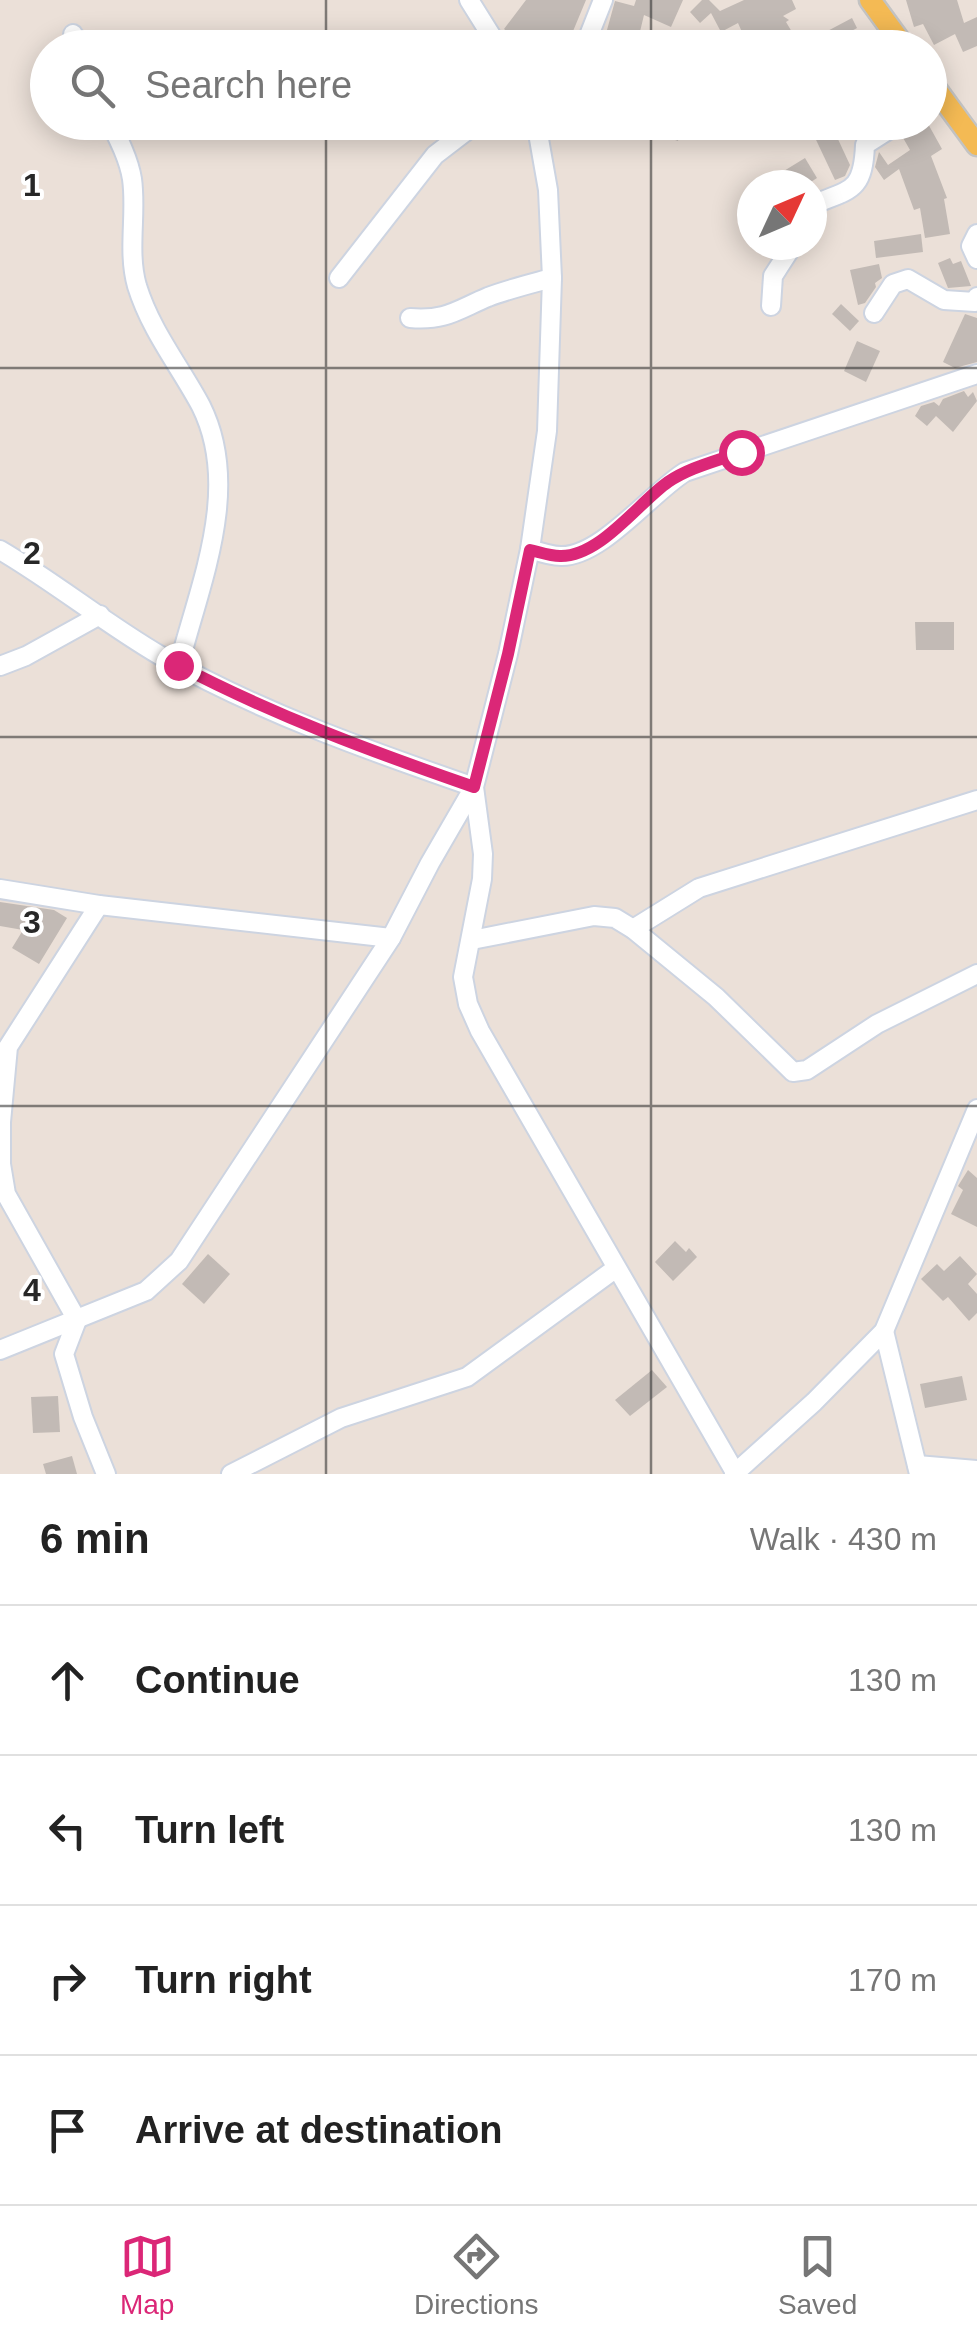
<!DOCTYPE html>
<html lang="en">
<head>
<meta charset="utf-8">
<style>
	body { margin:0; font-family:Helvetica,sans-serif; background:#f2f2f2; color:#222 }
	.compass { position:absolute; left:737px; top:170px; width:90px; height:90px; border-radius:50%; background:#fff; box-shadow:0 5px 25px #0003; rotate:46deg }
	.stop { position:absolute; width:30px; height:30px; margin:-22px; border:8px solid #db2777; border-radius:50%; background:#fff }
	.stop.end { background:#db2777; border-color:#fff; box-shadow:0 2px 10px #0008 }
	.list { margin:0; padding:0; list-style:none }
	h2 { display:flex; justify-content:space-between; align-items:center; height:130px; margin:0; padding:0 40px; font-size:42px }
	h2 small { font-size:32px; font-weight:400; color:#767676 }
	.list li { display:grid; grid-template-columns:65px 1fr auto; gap:30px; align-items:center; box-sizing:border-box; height:150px; padding:0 40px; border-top:2px solid #e0e0e0 }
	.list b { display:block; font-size:38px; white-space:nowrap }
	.list em { font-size:32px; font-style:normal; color:#767676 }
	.icon { flex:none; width:55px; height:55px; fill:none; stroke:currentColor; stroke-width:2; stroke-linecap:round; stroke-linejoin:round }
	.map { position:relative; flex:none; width:977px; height:1474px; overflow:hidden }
	.search { position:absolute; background:#fff; box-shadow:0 5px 25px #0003; left:30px; right:30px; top:30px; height:110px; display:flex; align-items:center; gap:25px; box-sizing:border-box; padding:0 35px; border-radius:55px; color:#767676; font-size:38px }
	.sheet { height:730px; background:#fff }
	nav { display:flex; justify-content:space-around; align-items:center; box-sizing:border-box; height:140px; border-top:2px solid #e0e0e0; background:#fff; font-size:28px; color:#767676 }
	nav a { display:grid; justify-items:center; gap:5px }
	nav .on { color:#db2777 }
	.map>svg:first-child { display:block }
	.building { fill:#c2bab5 }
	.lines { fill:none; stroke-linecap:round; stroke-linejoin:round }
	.minor-casing { stroke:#cdd4e1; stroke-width:22 }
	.major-casing { stroke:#c3c3c3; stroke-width:25 }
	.minor { stroke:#fff; stroke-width:18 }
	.major { stroke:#f4ba54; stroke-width:20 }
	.route { stroke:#db2777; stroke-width:12 }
	.grid { fill:none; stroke:#272727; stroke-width:2.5; stroke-opacity:0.55 }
	.grid-label { font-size:32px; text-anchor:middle; font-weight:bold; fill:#272727; stroke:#fff; stroke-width:8; stroke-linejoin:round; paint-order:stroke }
</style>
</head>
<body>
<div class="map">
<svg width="977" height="1474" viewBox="0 0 977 1474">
	<rect width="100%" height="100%" fill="#ebe0d8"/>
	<g class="building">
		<polygon points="526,0 586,0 566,48 516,48 520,42 504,29"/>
		<polygon points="636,0 683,0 671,27 644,15 636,48 602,48 615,1 634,6"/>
		<polygon points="702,0 709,0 720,11 744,0 792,0 796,9 783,16 789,20 786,22 792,32 768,48 749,48 738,23 721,32 711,13 700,23 690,12"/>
		<polygon points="906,0 957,0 964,23 977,17 977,46 963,52 955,34 934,45 923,24 914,27"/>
		<polygon points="852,18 857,28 835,40 840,48 827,48 820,35"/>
		<polygon points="631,122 682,122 678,141 630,124"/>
		<polygon points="815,122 830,122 850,165 845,176 835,180 809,125"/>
		<polygon points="922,122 927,122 942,149 931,156 947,198 944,199 950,234 925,238 920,208 914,210 899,169 884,180 875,167 879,152 888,165 910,150 902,136"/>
		<polygon points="805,158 817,178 806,185 786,185 779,174"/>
		<polygon points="921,234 923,252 876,258 874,241"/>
		<polygon points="950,258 953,264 961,261 971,286 948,288 938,263"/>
		<polygon points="879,264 882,278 875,283 876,287 865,303 858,305 850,270"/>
		<polygon points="841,304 859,321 850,331 832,314"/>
		<polygon points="965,314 977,318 977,362 955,368 943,362"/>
		<polygon points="857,341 880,351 866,382 844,371"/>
		<polygon points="964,391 968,397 973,392 977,401 953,432 936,416 927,426 915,416 921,406 934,402 939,406 943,399"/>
		<polygon points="915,622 954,622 954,650 916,650"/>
		<polygon points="0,902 54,910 67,918 39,964 12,948 23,930 0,926"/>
		<polygon points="968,1170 977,1178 977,1227 951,1214 963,1190 958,1186"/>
		<polygon points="675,1241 686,1252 689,1248 697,1257 673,1281 655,1262"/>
		<polygon points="208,1254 230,1274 204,1304 182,1284"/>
		<polygon points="960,1256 977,1274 968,1284 977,1294 977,1313 969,1321 948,1297 943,1301 921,1279 937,1264 944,1271"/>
		<polygon points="652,1370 667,1387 630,1416 615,1400"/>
		<polygon points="962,1376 967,1400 925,1408 920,1384"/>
		<polygon points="58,1396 60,1432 33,1433 31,1397"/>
		<polygon points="72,1456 77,1474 46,1474 43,1464"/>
	</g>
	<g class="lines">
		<g class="minor-casing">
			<g id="minor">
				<polyline points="469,0 499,48"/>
				<polyline points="73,34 79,48"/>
				<polyline points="584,48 603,0"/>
				<path d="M110,122C119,140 129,160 132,179C137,214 127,251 137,286C151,331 179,365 201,406C242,488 200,583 179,665"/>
				<polyline points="536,122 548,190 552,278 547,431 530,549 508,654 474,787 483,854 482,879 463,977 468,1004 480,1031 736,1474"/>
				<path d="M812,205C851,189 863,192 865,145L901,122"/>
				<polyline points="977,234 971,246 977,259"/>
				<polyline points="339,278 435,155 478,122"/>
				<polyline points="771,306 773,276 793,245"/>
				<polyline points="874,313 893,284 908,279 944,300 975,302 977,297"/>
				<path d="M410,318C446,321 457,310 488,297C509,289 530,284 552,278"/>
				<path d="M530,549C539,552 551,556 561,556C601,557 651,493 685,472L977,374"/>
				<path d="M0,550C56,583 106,624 161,656C260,712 367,750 474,787L430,863L391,938L179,1261L146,1291L0,1350"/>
				<polyline points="0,666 26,656 100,615"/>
				<polyline points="0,889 99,905 391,938"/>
				<polyline points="99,905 8,1047 1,1122 1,1164 6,1194 77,1320 64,1354 83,1417 106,1474"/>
				<polyline points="633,929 699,888 977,800"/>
				<polyline points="472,940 594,916 615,918 633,929 716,997 793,1072 807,1070 877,1024 977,974"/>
				<polyline points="884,1331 919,1474"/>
				<polyline points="917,1465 977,1470"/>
				<polyline points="231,1474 341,1418 467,1377 615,1269"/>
				<polyline points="734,1474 814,1402 884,1331 977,1109"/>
			</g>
		</g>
		<g class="major-casing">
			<g id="major">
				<polyline points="870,0 905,48"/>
				<polyline points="930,81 977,145"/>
			</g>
		</g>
		<use href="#minor" class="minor"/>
		<use href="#major" class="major"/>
	</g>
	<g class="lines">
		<path class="route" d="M178,665C273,715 373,752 474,787L508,654L530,550C539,552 550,556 560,556C600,557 638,503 668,482C690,467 717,461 741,452"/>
	</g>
	<path class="grid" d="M326,0V48M651,0V48M326,122V1474M651,122V1474M0,368H977M0,737H977M0,1106H977"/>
	<g class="grid-label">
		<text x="32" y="196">1</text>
		<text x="32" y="564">2</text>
		<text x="32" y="933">3</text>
		<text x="32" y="1301">4</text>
	</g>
</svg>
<svg class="compass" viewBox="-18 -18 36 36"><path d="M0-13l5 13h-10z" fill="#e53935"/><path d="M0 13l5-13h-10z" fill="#767676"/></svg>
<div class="stop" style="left:741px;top:452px"></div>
<div class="stop end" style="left:178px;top:665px"></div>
<div class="search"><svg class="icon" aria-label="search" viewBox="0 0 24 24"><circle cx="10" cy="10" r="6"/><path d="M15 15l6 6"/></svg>Search here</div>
</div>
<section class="sheet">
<h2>6 min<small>Walk · 430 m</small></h2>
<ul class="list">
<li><svg class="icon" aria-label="ahead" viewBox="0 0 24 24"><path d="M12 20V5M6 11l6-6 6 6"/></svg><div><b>Continue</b></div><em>130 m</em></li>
<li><svg class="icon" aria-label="left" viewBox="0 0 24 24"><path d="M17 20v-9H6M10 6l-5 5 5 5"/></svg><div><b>Turn left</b></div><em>130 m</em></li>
<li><svg class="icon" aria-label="right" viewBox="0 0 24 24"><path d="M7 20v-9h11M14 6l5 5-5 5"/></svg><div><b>Turn right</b></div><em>170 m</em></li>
<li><svg class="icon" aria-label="arrive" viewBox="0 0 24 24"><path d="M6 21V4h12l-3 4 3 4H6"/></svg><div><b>Arrive at destination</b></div></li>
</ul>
</section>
<nav>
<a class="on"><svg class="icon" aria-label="map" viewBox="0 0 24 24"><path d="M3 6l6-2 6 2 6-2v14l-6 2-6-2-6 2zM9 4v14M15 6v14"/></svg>Map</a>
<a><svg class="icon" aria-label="directions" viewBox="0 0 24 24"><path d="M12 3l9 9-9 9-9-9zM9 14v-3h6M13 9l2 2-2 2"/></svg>Directions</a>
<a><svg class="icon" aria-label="saved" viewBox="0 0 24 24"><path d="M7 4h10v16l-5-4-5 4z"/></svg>Saved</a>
</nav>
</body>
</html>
